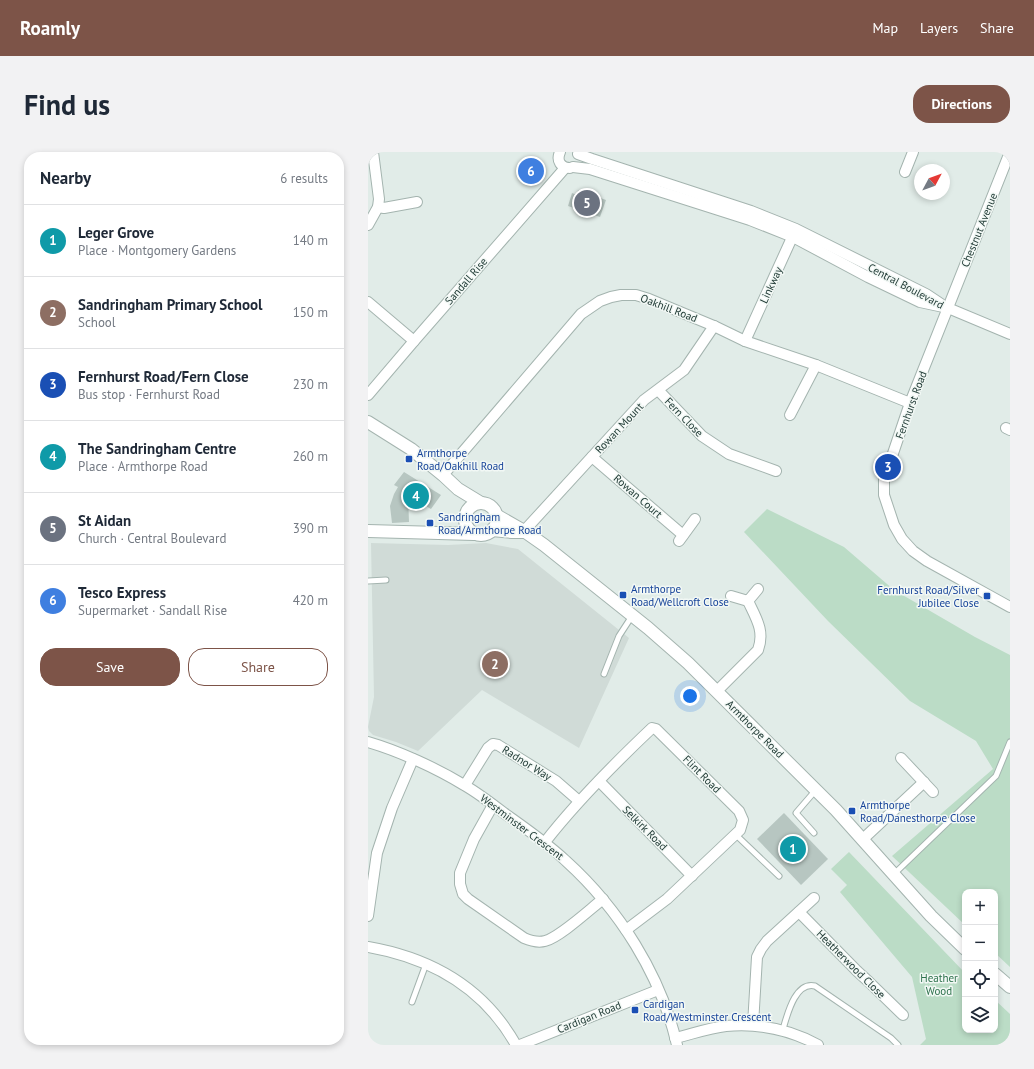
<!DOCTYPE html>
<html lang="en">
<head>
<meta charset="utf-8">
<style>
	body { margin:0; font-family:"PT Sans",sans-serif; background:#f2f2f3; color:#1f2937 }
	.controls { position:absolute; right:12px; bottom:12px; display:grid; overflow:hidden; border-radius:8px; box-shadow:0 2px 6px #0003 }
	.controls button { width:36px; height:36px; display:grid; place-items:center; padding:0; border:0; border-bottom:1px solid #e0e1e3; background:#fff; color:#1f2937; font:20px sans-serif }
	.compass { position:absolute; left:546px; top:12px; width:36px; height:36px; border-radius:50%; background:#fff; box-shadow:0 2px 6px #0003; rotate:49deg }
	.you { position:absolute; left:322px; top:544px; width:14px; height:14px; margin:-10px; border:3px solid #fff; border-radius:50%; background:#1a73e8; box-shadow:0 0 0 6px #1a73e833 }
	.badge { display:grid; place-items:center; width:26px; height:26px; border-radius:50%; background:#7d5448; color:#fff; font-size:13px; font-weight:700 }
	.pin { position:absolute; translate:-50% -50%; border:2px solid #fff; box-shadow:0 1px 4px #0006 }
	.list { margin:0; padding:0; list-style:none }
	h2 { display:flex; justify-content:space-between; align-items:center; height:52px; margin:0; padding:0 16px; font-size:17px }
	h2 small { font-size:13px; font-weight:400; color:#747a83 }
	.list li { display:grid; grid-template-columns:26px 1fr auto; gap:12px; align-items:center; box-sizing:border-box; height:72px; padding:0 16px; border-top:1px solid #e0e1e3 }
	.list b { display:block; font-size:15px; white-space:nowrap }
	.list p { margin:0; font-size:13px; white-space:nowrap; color:#747a83 }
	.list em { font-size:13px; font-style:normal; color:#747a83 }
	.actions { display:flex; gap:8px; padding:12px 16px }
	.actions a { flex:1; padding:9px 0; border:1px solid #7d5448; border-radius:16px; text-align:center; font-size:14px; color:#7d5448 }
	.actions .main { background:#7d5448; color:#fff }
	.icon { flex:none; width:22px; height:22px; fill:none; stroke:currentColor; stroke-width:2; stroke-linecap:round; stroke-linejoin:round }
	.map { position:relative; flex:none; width:642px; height:893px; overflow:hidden; border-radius:16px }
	header { display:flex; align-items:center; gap:24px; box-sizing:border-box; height:56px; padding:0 20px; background:#7d5448; color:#fff }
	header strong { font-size:19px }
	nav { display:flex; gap:22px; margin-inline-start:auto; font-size:14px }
	.intro { display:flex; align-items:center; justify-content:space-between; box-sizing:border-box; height:96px; padding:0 24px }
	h1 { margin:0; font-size:28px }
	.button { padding:10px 18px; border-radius:16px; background:#7d5448; color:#fff; font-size:14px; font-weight:700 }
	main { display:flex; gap:24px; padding:0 24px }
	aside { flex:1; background:#fff; border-radius:16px; box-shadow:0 2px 6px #0003 }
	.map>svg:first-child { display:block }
	.built { fill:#d0dbd7 }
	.green { fill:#bbdcc6 }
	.building { fill:#b7c6c1 }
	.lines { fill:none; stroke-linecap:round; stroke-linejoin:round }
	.service-casing { stroke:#a4b4af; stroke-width:7 }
	.minor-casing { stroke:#a4b4af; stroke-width:12 }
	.tertiary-casing { stroke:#a4b4af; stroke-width:14 }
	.service { stroke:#fff; stroke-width:5 }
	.minor { stroke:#fff; stroke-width:10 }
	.tertiary { stroke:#fff; stroke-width:12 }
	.transit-dot { fill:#1a4fb4; stroke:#f2f8f5; stroke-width:1.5 }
	.labels { text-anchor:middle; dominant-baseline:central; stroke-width:3; stroke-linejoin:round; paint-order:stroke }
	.street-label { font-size:11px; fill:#223c37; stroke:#f2f8f5 }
	.transit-label { font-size:11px; fill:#164399; stroke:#f2f8f5; text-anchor:start }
	.park-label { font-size:11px; fill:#2d724c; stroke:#f2f8f5 }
</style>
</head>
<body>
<header>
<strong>Roamly</strong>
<nav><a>Map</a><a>Layers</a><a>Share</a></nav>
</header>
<div class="intro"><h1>Find us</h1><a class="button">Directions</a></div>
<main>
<aside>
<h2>Nearby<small>6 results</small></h2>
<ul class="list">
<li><span class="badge" style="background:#0f9aa8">1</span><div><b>Leger Grove</b><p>Place · Montgomery Gardens</p></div><em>140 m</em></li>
<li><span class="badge" style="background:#8d6e63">2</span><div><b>Sandringham Primary School</b><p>School</p></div><em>150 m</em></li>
<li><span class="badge" style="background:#1a4fb4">3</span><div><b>Fernhurst Road/Fern Close</b><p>Bus stop · Fernhurst Road</p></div><em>230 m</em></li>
<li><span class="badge" style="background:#0f9aa8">4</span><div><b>The Sandringham Centre</b><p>Place · Armthorpe Road</p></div><em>260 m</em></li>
<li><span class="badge" style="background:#6b7280">5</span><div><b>St Aidan</b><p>Church · Central Boulevard</p></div><em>390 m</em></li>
<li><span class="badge" style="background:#3f7fe0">6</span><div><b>Tesco Express</b><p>Supermarket · Sandall Rise</p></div><em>420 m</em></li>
</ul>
<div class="actions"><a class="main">Save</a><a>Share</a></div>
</aside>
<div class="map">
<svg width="642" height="893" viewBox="0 0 642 893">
	<rect width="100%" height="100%" fill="#e1ece8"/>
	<polygon class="built" points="3,391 80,393 118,391 150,397 261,486 211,596 114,538 50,599 28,590 5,583 1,579 0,575 6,545"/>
	<g class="green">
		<polygon points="399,357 476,395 526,438 607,485 642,503 642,815 627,801 627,740 597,740 597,773 524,704 625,617 608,589 542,549 460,469 376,380"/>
		<polygon points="481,700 597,821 597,878 627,878 627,848 642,862 642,893 552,893 558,887 544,825 472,740 479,733 463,717"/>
	</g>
	<g class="building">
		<polygon points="210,38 238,48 232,65 200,54 204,41 209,43"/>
		<polygon points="36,320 73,343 63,357 40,344 41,370 24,371 22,354 26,342 30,335 26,333"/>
		<polygon points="416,661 460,707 433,733 389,687"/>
	</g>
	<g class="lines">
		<g class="service-casing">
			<g id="service">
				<polyline points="0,429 18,428"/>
				<polyline points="236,522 251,484 264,464"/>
				<polyline points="446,681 428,661 447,639"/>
				<polyline points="367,682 411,724"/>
				<polyline points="526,722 628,624 642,590"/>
				<polyline points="44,850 58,812"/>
				<path d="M415,877C419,864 427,829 447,834L523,886L530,893"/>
			</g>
		</g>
		<g class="minor-casing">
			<g id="minor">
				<path d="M192,0C188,9 193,16 202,16"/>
				<polyline points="642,0 542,251 516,328 516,343 526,373 534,387 545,399 559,409 642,455"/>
				<polyline points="210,2 224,7 383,59 428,77 558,142 573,152"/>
				<polyline points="205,15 222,17 382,68 425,85 500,125 552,150 580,156 642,182"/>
				<polyline points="537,20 545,0"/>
				<polyline points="10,55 16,56 49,50"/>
				<polyline points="0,73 10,55 11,47 5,0"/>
				<polyline points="0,150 46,189"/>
				<polyline points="377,189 427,79"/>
				<polyline points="291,239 334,284 361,302 408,319"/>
				<polyline points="0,243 46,189 197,16"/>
				<polyline points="422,263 448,213"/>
				<polyline points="638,276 642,278"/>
				<polyline points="224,305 315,383"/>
				<polyline points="75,323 213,162 232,149 243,145 253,143 268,143 281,147 346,174 377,189 448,213 542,251"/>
				<polyline points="156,379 276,248 316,218 346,174"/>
				<polyline points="311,389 327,367"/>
				<polyline points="363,444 380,449 390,437"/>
				<path d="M349,539L390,498C397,479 388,466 380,449"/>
				<path d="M0,590C31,599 68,616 96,633C110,641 123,651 136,661C157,676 179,691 198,709C251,757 293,823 309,893"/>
				<polyline points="533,606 565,640"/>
				<polyline points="231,629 324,724"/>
				<polyline points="97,633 120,596 125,592 130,593 188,629 211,649"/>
				<path d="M125,653L106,687L92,721V732L95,742L100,747L156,786C163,789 169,791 177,789C192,785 221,758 235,747"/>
				<polyline points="495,687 556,630"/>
				<path d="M177,690C209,649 246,612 284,576L288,577L371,659L375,668L372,678L299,747L258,778"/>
				<polyline points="431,760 489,819 501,830 535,863"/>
				<polyline points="0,764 9,701 24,656 45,607"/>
				<path d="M0,795C63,806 116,836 148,893"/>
				<polyline points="385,873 389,805 393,797 399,789 446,746"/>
				<path d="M307,886C324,882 341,876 358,874C392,871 421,877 450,893"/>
				<polyline points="152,893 290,838"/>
			</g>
		</g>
		<g class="tertiary-casing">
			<g id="tertiary">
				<polyline points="0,270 43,297 75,323 90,337 113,351"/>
				<circle cx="113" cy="367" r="16"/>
				<polyline points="128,363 156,379 176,393 280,476 320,511 468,658 563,764 597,797"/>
				<polyline points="124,378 144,380 155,380"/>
				<polyline points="0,379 106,382"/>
				<polyline points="627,822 642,835"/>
			</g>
		</g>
		<use href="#service" class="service"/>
		<use href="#minor" class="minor"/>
		<use href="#tertiary" class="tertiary"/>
	</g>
	<g class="transit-dot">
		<rect x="37" y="303" width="8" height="8" rx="2"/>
		<rect x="58" y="367" width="8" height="8" rx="2"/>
		<rect x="251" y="439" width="8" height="8" rx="2"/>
		<rect x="615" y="440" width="8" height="8" rx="2"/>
		<rect x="480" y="655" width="8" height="8" rx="2"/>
		<rect x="263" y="854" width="8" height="8" rx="2"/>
	</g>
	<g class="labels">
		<g class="street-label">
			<text transform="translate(611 78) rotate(-68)">Chestnut Avenue</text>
			<text transform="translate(98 129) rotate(-49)">Sandall Rise</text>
			<text transform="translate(403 133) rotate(-65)">Linkway</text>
			<text transform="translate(538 134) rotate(28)">Central Boulevard</text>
			<text transform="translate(301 156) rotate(21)">Oakhill Road</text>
			<text transform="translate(543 253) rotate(-70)">Fernhurst Road</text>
			<text transform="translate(316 265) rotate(46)">Fern Close</text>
			<text transform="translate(251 276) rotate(-47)">Rowan Mount</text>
			<text transform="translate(270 344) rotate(41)">Rowan Court</text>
			<text transform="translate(387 577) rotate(45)">Armthorpe Road</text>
			<text transform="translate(159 611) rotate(32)">Radnor Way</text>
			<text transform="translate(334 622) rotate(45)">Flint Road</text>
			<text transform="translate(154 675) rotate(37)">Westminster Crescent</text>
			<text transform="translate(277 676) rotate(45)">Selkirk Road</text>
			<text transform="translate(483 812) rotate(45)">Heatherwood Close</text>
			<text transform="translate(221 865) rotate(-22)">Cardigan Road</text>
		</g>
		<g class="transit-label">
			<text x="49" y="301">Armthorpe<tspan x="49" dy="13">Road/Oakhill Road</tspan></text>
			<text x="70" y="365">Sandringham<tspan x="70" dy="13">Road/Armthorpe Road</tspan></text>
			<text x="263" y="437">Armthorpe<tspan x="263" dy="13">Road/Wellcroft Close</tspan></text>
			<text x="611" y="438" text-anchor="end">Fernhurst Road/Silver<tspan x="611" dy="13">Jubilee Close</tspan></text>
			<text x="492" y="653">Armthorpe<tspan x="492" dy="13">Road/Danesthorpe Close</tspan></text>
			<text x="275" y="852">Cardigan<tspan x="275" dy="13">Road/Westminster Crescent</tspan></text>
		</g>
		<g class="park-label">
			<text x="571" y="826">Heather<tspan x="571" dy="13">Wood</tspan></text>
		</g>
	</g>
</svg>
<div class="controls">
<button>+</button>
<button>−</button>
<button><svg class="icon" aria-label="locate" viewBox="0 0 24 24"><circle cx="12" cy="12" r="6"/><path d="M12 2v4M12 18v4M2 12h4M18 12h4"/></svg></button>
<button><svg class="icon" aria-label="layers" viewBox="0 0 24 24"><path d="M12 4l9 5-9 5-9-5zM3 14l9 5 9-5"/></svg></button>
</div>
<svg class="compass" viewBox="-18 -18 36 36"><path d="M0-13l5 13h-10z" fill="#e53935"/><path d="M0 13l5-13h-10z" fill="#747a83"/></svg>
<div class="you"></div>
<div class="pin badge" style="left:425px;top:697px;background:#0f9aa8">1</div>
<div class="pin badge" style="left:127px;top:512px;background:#8d6e63">2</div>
<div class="pin badge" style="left:520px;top:315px;background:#1a4fb4">3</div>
<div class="pin badge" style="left:48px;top:344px;background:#0f9aa8">4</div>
<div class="pin badge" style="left:219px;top:51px;background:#6b7280">5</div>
<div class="pin badge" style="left:163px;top:19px;background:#3f7fe0">6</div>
</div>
</main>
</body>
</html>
